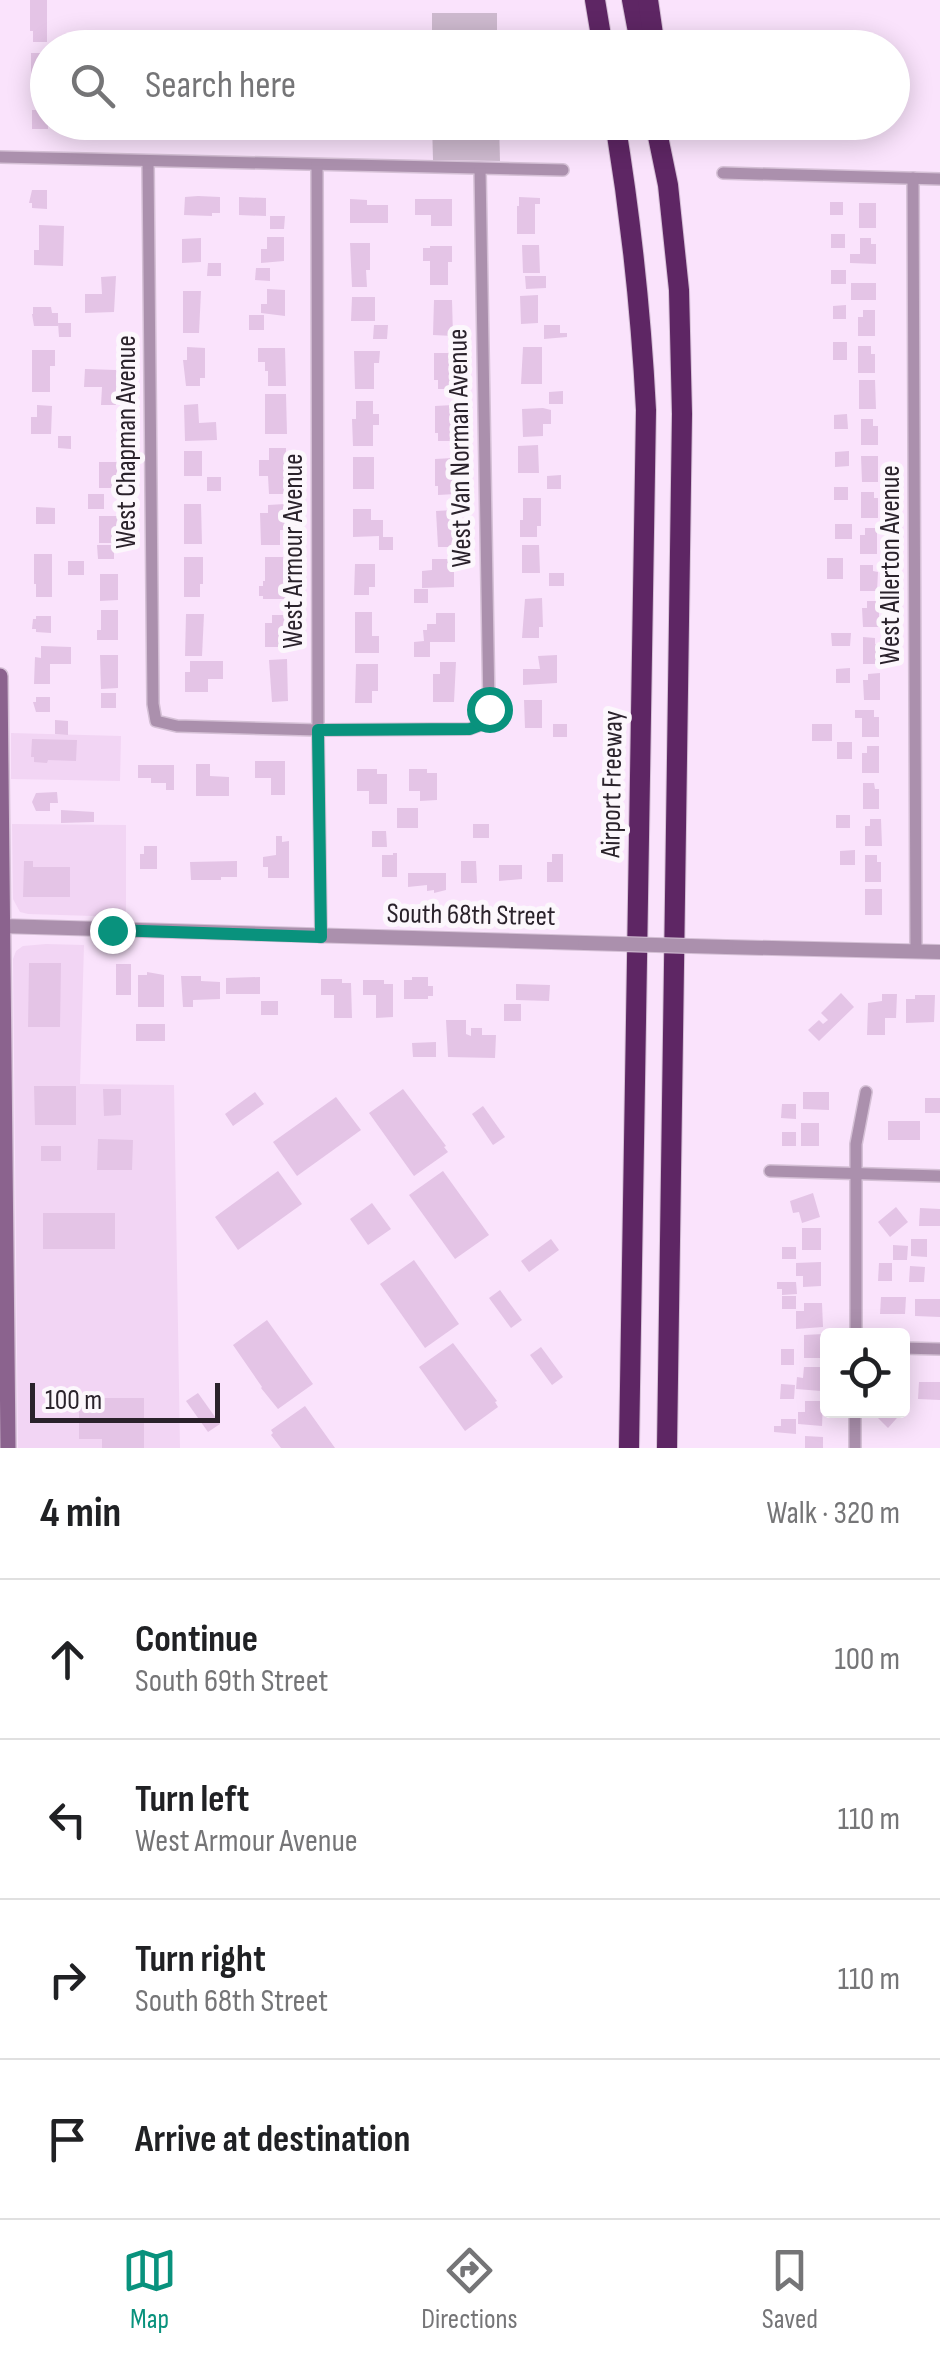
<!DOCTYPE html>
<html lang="en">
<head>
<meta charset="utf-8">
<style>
	body { margin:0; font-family:"Sofia Sans Condensed",sans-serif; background:#f6f6f6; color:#202124 }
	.controls { position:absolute; right:30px; bottom:30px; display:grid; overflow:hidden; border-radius:10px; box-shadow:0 5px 25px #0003 }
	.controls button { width:90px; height:90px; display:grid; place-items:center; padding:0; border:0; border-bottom:2px solid #e0e0e0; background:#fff; color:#202124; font:50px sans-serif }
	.scale { position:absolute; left:30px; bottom:25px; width:190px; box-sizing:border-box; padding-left:10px; border:5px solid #2a222b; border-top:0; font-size:28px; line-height:35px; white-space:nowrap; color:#2a222b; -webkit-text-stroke:8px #fcf7fc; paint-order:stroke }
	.stop { position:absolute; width:30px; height:30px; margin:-22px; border:8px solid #09927d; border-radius:50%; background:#fff }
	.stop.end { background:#09927d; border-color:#fff; box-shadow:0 2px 10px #0008 }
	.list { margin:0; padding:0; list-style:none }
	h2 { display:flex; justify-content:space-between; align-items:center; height:130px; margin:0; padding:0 40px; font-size:42px }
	h2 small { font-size:32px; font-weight:400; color:#757577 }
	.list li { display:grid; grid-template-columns:65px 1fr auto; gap:30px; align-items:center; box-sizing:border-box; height:160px; padding:0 40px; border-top:2px solid #e0e0e0 }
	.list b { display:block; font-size:38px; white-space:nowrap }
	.list p { margin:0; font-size:32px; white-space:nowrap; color:#757577 }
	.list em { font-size:32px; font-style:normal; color:#757577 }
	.icon { flex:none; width:55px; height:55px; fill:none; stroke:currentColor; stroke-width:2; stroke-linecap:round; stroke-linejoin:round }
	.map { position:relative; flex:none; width:940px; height:1448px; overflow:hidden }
	.search { position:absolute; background:#fff; box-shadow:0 5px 25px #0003; left:30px; right:30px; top:30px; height:110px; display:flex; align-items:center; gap:25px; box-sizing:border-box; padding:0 35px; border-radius:55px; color:#757577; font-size:38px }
	.sheet { height:770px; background:#fff }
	nav { display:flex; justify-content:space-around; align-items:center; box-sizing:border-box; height:140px; border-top:2px solid #e0e0e0; background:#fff; font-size:28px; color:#757577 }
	nav a { display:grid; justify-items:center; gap:5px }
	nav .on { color:#09927d }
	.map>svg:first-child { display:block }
	.built { fill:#f2d5f4 }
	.green { fill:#cebacf }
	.building { fill:#e4c4e6 }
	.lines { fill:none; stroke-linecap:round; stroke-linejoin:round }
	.minor-casing { stroke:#d5c0d6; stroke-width:14 }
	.tertiary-casing { stroke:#d5c0d6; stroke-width:16 }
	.secondary-casing { stroke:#d5c0d6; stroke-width:18 }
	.motorway-casing { stroke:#d5c0d6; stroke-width:22 }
	.minor { stroke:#ab90ad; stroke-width:11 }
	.tertiary { stroke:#ab90ad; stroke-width:14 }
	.secondary { stroke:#8b638e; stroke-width:15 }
	.motorway { stroke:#5e2664; stroke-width:20 }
	.tertiary-bridge-casing { stroke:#d5c0d6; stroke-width:16; stroke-linecap:butt }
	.tertiary-bridge { stroke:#ab90ad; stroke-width:14 }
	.route { stroke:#09927d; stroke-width:12 }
	.labels { text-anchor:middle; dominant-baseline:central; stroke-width:10; stroke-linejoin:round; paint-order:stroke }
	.street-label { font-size:28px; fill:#2a222b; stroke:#fcf7fc }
</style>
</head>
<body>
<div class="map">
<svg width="940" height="1448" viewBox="0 0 940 1448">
	<rect width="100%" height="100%" fill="#fae3fc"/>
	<g class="built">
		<polygon points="11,733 121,736 120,781 11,779"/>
		<polygon points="12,824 126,825 126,917 28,914 20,912 13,899"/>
		<polygon points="46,944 84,945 80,1084 174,1085 180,1448 18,1448 13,959 16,951 23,946"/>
	</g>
	<g class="green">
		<rect x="432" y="13" width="65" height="34"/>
		<polygon points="432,123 499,123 500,161 433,160"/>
	</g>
	<g class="building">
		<polygon points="30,0 47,0 47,42 33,42 33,31 30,31"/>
		<polygon points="31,53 47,53 48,93 33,93 33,82 31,82"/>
		<rect x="32" y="110" width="16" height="19"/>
		<rect x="277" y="122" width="29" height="6"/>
		<polygon points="335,122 367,122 367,126 353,126 353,130 335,130"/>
		<polygon points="386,122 408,122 407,130 386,130"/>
		<polygon points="790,122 812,122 811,139 790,138"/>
		<polygon points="840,122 861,122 861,140 839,139"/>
		<polygon points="32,190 47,190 47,209 32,208 32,203 29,203"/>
		<polygon points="198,196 220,197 220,213 212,213 212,216 184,215 185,197"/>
		<polygon points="239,197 266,198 266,216 239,215"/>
		<polygon points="519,197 540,198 540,204 535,204 535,234 517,234 517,206 519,206"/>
		<polygon points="350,199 367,200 367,205 388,205 388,223 350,223"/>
		<polygon points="415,199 452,199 452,226 431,226 431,215 415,215"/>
		<rect x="830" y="202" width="13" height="13"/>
		<rect x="859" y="203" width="17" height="25"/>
		<polygon points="270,216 285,216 284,229 270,229"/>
		<polygon points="39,225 64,226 63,266 34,265 34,250 39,250"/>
		<rect x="831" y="234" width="14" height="14"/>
		<polygon points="267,237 284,237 284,261 261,263 261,249 267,249"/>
		<polygon points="201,238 201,262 182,263 182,239"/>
		<polygon points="860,238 871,238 871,244 876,244 876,264 850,263 850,254 860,254"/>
		<polygon points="350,243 370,243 370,270 366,270 367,287 352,287"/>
		<polygon points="522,245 539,245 540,273 523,273"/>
		<polygon points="430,246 452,246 452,262 448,262 448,285 430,285 430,261 423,261 423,248 430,248"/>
		<polygon points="208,263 221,263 221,276 207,276"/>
		<polygon points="256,268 270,268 270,281 255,280"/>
		<rect x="831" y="270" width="15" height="14"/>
		<polygon points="116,276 114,312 85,313 85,294 102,294 101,277"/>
		<polygon points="525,276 546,276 546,288 526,289"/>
		<rect x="851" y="283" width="25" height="17"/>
		<polygon points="267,289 285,290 285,316 261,313 261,304 267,304"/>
		<polygon points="183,291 201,291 199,333 183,333"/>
		<polygon points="538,295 538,323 521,324 520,296"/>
		<polygon points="352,297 375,297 375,321 351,321"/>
		<polygon points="434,300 452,300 453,336 433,335"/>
		<polygon points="846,305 846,319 833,319 833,306"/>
		<polygon points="33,307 51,307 52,313 58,313 58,326 34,326 32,314 33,314"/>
		<polygon points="863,310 875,310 875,336 858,336 858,317 863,317"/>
		<rect x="249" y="315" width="15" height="15"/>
		<polygon points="58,323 71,323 71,337 59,337"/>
		<polygon points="374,325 388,325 387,339 373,339"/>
		<polygon points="544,325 560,325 560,333 567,333 567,337 544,339"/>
		<rect x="833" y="342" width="14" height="18"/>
		<polygon points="858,346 871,346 871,354 875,354 875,373 858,373"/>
		<polygon points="187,347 205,348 205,378 200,378 200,386 186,386 183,360 187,360"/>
		<polygon points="523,347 542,347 542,384 521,384"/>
		<polygon points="258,348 285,348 286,386 268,386 268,371 265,371 265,362 258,362"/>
		<polygon points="32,350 55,350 55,366 50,366 50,392 32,392"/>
		<polygon points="354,351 380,351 379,363 374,363 374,389 355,389"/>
		<polygon points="434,353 452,353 454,389 438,389 438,380 434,380"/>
		<polygon points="85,369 116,370 116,405 101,405 102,387 84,387"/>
		<polygon points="859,380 875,380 876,409 859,409"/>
		<polygon points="563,391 563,404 549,404 549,392"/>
		<polygon points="265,394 286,394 287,434 265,434"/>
		<polygon points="356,401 373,401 373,414 379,414 379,425 373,425 373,446 353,446 352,419 356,419"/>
		<polygon points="198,404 199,423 216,422 217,440 185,441 184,405"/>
		<polygon points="37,405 52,406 51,434 31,434 31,417 37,417"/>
		<polygon points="453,405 455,441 438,441 438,433 435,433 435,406"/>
		<polygon points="543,408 551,410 551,424 543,424 543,436 523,437 522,409"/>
		<polygon points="847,414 848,429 834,429 834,415"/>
		<polygon points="861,419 873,419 873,426 878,426 878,445 861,445"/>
		<polygon points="58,436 71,436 71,449 58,448"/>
		<polygon points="538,445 539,473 518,473 518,446"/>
		<polygon points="269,448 286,448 285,494 269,494 268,476 259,476 259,460 269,460"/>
		<rect x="184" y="451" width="18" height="25"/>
		<polygon points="849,451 849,466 835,467 835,452"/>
		<polygon points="861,456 878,456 878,482 862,482"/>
		<rect x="353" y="457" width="21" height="32"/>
		<polygon points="453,458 455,494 438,495 438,486 435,486 435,459"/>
		<rect x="99" y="462" width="18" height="26"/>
		<polygon points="561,475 561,489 547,489 547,476"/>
		<rect x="207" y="477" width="14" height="14"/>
		<rect x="834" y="487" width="14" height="13"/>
		<polygon points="861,492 874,492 874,498 878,498 878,518 861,518"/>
		<rect x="88" y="494" width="16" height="15"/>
		<polygon points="523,498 541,498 541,526 537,526 537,537 520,537 520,520 523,520"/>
		<polygon points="184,504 201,504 202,544 184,544"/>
		<polygon points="285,504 285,530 280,530 280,545 261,545 260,513 268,513 268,505"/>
		<polygon points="36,507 55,508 55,524 36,524"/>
		<polygon points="353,509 371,509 371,520 383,520 383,537 393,537 393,550 379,550 379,536 353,537"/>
		<polygon points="454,510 455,547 438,547 436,511"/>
		<rect x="99" y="516" width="19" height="27"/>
		<rect x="835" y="524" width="17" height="15"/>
		<polygon points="865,528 877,528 877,554 860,554 860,535 865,535"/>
		<polygon points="97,545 114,545 114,559 98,559"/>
		<polygon points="522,545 539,545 540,573 522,573"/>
		<polygon points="34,554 52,554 52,597 36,597 36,584 34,584"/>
		<polygon points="184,557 203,557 203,584 200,584 200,597 184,597"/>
		<polygon points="265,557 283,557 283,578 287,578 287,599 263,599 263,596 259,596 259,586 263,586 263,581 265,581"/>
		<rect x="827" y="558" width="16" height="21"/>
		<polygon points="432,559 454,559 454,587 422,588 422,571 432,570"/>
		<rect x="68" y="561" width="16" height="14"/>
		<polygon points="355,564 375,564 375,587 369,587 369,595 354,595"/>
		<polygon points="860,565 873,565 873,571 878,572 877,591 860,591"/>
		<rect x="549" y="573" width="15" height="13"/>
		<polygon points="100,574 118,574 118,600 100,601"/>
		<rect x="414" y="589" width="14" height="14"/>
		<polygon points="542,598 543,627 539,627 539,638 522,638 525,599"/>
		<polygon points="867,601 879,601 879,627 863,627 862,608 867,608"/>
		<polygon points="101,610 118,610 118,640 97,640 97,630 101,630"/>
		<polygon points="355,612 372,612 372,636 379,636 379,653 355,653"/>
		<polygon points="436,613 455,613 455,642 430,642 430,657 414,657 414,642 424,641 423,630 427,630 427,624 436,624"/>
		<polygon points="186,614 204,614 202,656 185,656"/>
		<polygon points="272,615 287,615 287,647 265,647 265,623 272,623"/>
		<polygon points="36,616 51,616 51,633 36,632 36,629 32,629 33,619 36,619"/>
		<polygon points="831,633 851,633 850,646 832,646"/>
		<polygon points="863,637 875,638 875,644 880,644 880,664 863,664"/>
		<polygon points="41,646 71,647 71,664 50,664 50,684 34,684 35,657 41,658"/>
		<polygon points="100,655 118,655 118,688 101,689"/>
		<polygon points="557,655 557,683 523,685 523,669 540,669 538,656"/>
		<polygon points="287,659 288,701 272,702 269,660"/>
		<polygon points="190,661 223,661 223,679 208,679 208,692 185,692 185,672 190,672"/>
		<polygon points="440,662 456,662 454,702 433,702 433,674 440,674"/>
		<polygon points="356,664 378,664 378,691 372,691 372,703 355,703"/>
		<polygon points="850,668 850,683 836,683 836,669"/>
		<polygon points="880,673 880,700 864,700 863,680 868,680 868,674"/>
		<rect x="101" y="693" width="15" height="15"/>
		<polygon points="36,697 50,697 50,712 36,712 33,702 36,702"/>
		<polygon points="524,700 542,700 542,728 525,728"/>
		<polygon points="855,710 874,710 874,717 879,717 879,737 862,737 862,718 855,718"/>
		<polygon points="55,720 68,721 68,735 55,734"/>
		<rect x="553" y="724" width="14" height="13"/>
		<rect x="812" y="724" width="20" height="17"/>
		<polygon points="32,739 77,740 76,761 48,760 47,763 34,762 34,757 31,757"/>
		<rect x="837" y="742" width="15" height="17"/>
		<polygon points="867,746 879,746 879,773 862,773 862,753 867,753"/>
		<polygon points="255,761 285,761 285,795 271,795 271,778 255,778"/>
		<polygon points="196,764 210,764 210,776 229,777 229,796 196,796"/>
		<polygon points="138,765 174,765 174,790 166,790 166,783 151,783 151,778 138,778"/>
		<polygon points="357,769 377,769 377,774 387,774 387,804 369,804 369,791 357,791"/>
		<polygon points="409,769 427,769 427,773 437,773 437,800 420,801 420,791 409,791"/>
		<polygon points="863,783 874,783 875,789 879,789 879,809 863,809"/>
		<polygon points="57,792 58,803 50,803 50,811 36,811 32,802 36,793"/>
		<rect x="397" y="808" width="21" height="20"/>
		<polygon points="61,810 94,812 94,822 61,823"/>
		<rect x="836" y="815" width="14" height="13"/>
		<polygon points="870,819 881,819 882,846 865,846 865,826 870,826"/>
		<rect x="473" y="824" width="16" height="14"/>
		<polygon points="372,831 386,831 387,847 372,847"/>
		<polygon points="276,836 282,836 282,842 289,841 289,878 268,878 268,867 263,867 263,857 276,855"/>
		<polygon points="144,846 157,846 157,869 140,869 140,854 144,854"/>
		<polygon points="855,850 855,865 840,865 840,851"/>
		<polygon points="393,853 397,853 397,877 382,877 382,855 393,855"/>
		<polygon points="552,854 563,854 563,882 547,882 547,862 552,862"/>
		<polygon points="865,855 877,855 877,862 881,862 881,882 865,882"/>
		<polygon points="24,861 33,861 33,867 70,867 70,897 23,897"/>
		<polygon points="237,861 237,877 221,877 221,880 191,880 190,862"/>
		<polygon points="461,861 476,861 477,883 461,883"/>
		<polygon points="499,865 522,865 522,879 499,881"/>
		<polygon points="408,873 446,873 446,890 434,893 434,890 427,891 427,885 408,887"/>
		<rect x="865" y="889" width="17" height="26"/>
		<polygon points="29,963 61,963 60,1027 28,1027"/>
		<rect x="116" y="964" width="15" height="31"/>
		<polygon points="147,972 164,975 164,1007 138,1007 138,975 147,975"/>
		<polygon points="181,976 201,976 201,981 220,982 220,999 193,1000 193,1007 183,1007"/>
		<polygon points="260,977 260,994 226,994 226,978"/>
		<polygon points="412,977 428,977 428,986 433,986 433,996 428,996 428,999 404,999 404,980 412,980"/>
		<polygon points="321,979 342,979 342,983 351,983 352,1018 334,1018 334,995 321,995"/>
		<polygon points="363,980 384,980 384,984 393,984 393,1017 376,1018 376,995 363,995"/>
		<polygon points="516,984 550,985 549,1001 516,1000"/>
		<polygon points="841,993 854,1007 819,1041 808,1030 819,1020 823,1024 828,1020 821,1013"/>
		<polygon points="882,994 897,994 896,1018 885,1018 885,1035 867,1035 868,1003 882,1001"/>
		<polygon points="915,995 935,995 934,1022 906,1023 906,999 915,999"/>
		<rect x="261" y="1001" width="17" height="14"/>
		<rect x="504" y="1004" width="17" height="17"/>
		<polygon points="446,1020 466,1020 466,1034 471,1036 471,1028 482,1028 482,1035 496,1035 495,1058 448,1057"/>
		<rect x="136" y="1024" width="29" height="17"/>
		<polygon points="436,1042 436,1057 413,1057 412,1043"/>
		<polygon points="34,1086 76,1086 76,1125 35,1125"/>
		<polygon points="103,1089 121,1089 121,1115 104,1116"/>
		<polygon points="403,1089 446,1146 444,1147 448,1152 414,1176 369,1113"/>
		<polygon points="255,1092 264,1104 233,1126 225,1114"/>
		<polygon points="803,1092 829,1092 829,1110 803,1109"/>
		<polygon points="336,1097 361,1130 297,1176 273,1142"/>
		<rect x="925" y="1098" width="15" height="15"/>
		<polygon points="782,1104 796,1104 796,1119 781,1118"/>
		<polygon points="483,1106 505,1137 493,1145 472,1114"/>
		<rect x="888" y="1121" width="32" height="19"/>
		<rect x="801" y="1123" width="18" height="23"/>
		<rect x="782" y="1132" width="14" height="14"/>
		<polygon points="98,1139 133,1140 132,1170 97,1170"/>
		<rect x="41" y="1146" width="20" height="15"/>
		<polygon points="278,1171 302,1204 238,1250 215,1217"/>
		<polygon points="443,1171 489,1235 455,1259 409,1195"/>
		<polygon points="813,1193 820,1217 802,1223 799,1212 793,1213 790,1201"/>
		<polygon points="372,1203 391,1229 368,1245 350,1219"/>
		<polygon points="896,1207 908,1222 890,1237 878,1222"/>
		<polygon points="920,1208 940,1209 940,1226 919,1226"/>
		<rect x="43" y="1213" width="72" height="36"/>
		<rect x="802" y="1228" width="19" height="22"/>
		<polygon points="551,1239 559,1250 529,1272 521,1261"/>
		<polygon points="911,1239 927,1239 927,1257 911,1256"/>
		<polygon points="893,1245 908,1246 907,1260 893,1260"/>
		<rect x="782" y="1247" width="14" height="12"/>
		<polygon points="414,1260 459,1324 425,1348 380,1284"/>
		<polygon points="821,1262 821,1286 803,1287 803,1276 796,1276 796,1263"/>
		<polygon points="879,1263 892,1263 892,1281 878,1281"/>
		<polygon points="910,1266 925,1267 924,1282 909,1282"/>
		<polygon points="777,1282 796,1282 797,1294 782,1295 782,1289 777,1289"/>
		<polygon points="500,1290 522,1320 511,1328 489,1298"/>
		<rect x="782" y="1296" width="14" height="13"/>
		<polygon points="881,1297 906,1297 905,1314 880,1314"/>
		<polygon points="915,1299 940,1299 940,1317 915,1316"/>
		<polygon points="804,1303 822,1303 823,1327 796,1329 796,1311 804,1311"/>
		<polygon points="267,1320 313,1384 278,1409 261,1388 262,1387 233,1345"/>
		<polygon points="823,1334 823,1358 804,1358 804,1335"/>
		<polygon points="453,1343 497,1401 495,1402 498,1407 465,1431 419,1367"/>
		<polygon points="541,1347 563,1377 552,1385 530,1355"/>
		<rect x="781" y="1349" width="13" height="16"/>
		<polygon points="804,1367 821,1367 821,1391 796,1389 797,1377 803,1378"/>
		<polygon points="919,1382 940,1382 940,1400 918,1399"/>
		<polygon points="781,1384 795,1385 794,1399 780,1399"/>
		<polygon points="198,1393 220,1424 208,1432 186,1401"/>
		<polygon points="79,1398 144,1398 144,1448 102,1448 102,1439 79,1439"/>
		<polygon points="805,1401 823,1401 822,1426 798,1424 798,1412 805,1412"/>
		<polygon points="305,1406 335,1448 281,1448 271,1435 273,1433 271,1430"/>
		<polygon points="885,1410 904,1410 888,1428 878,1418"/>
		<polygon points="781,1419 796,1419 796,1434 774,1432 774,1426 781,1426"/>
		<polygon points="805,1436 823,1437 823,1448 805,1448"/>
	</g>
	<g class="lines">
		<g class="minor-casing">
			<g id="minor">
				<polyline points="0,157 563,170"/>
				<polyline points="148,162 153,704 156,721 177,726 318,730 469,729 483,724 489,709 480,169"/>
				<polyline points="317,165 318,730 321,937"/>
				<polyline points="723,173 940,179"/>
				<polyline points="913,178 916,951"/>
				<polyline points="770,1171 940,1176"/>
				<polyline points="856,1336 856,1144 866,1092"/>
				<polyline points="902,1348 940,1349"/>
				<polyline points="855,1448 855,1410"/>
			</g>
		</g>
		<g class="tertiary-casing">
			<g id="tertiary">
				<polyline points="0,926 585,943"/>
				<polyline points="726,947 940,952"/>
			</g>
		</g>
		<g class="secondary-casing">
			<polyline id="secondary" points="0,676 8,1448"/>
		</g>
		<g class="motorway-casing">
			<g id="motorway">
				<polyline points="595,0 603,48"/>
				<polyline points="632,0 641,48"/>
				<polyline points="648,0 655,48"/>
				<path d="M615,122C631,219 641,312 646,410L629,1448"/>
				<polyline points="655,122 668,185 679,290 682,414 667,1448"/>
			</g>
		</g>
		<use href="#minor" class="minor"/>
		<use href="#tertiary" class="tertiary"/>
		<use href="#secondary" class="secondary"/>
		<use href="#motorway" class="motorway"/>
		<g class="tertiary-bridge-casing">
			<polyline id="tertiary-bridge" points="585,943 726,947"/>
		</g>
		<use href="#tertiary-bridge" class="tertiary-bridge"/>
	</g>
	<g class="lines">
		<polyline class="route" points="112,930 321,937 318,730 470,729 483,724 489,709"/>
	</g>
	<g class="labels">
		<g class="street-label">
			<text transform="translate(126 442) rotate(-90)">West Chapman Avenue</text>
			<text transform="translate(460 448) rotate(-91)">West Van Norman Avenue</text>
			<text transform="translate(293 551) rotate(-90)">West Armour Avenue</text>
			<text transform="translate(890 565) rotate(-90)">West Allerton Avenue</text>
			<text transform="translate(612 784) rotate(-89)">Airport Freeway</text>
			<text transform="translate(471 915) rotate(1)">South 68th Street</text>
		</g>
	</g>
</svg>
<div class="controls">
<button><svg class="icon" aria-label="locate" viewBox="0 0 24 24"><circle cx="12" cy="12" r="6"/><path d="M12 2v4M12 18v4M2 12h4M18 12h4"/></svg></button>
</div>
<div class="scale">100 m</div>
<div class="stop" style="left:489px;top:709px"></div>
<div class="stop end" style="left:112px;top:930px"></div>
<div class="search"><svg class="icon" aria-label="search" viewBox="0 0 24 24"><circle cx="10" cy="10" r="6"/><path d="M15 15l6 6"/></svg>Search here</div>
</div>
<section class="sheet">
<h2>4 min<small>Walk · 320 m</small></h2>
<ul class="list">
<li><svg class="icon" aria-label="ahead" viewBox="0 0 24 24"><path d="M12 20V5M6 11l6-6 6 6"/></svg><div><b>Continue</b><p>South 69th Street</p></div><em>100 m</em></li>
<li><svg class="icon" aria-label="left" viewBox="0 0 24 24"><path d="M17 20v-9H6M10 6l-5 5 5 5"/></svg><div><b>Turn left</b><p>West Armour Avenue</p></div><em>110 m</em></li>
<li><svg class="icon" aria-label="right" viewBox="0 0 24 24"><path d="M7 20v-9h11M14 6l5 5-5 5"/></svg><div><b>Turn right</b><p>South 68th Street</p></div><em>110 m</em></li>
<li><svg class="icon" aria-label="arrive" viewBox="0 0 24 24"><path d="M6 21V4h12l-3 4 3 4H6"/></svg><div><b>Arrive at destination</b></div></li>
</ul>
</section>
<nav>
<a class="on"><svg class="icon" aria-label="map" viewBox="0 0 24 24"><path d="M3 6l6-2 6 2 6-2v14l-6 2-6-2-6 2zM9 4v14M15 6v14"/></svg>Map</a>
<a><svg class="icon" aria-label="directions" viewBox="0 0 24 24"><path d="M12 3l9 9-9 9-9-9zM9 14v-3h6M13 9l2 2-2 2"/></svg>Directions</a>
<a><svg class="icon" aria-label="saved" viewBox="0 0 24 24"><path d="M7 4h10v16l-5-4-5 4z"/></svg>Saved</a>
</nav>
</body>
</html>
